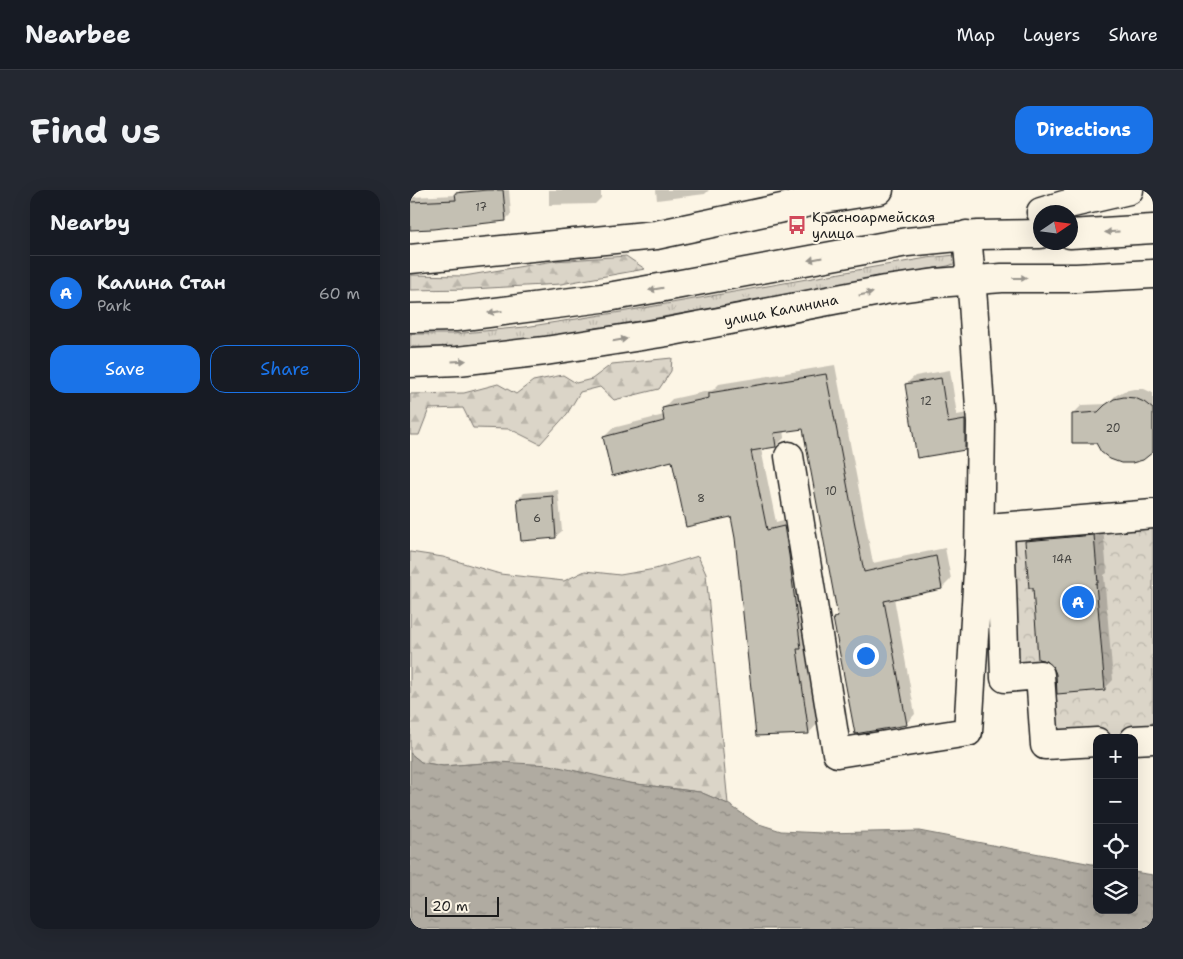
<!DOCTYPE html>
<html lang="en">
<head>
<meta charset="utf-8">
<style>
	body { margin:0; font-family:"Shantell Sans",sans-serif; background:#242831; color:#f1f3f6 }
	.controls { position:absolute; right:15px; bottom:15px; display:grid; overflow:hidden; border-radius:10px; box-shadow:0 5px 20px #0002 }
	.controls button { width:45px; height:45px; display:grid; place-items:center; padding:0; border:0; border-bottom:1px solid #363941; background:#171b24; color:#f1f3f6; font:25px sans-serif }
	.compass { position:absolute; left:623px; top:15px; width:45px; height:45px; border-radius:50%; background:#171b24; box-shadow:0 5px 20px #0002; rotate:77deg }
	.scale { position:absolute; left:15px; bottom:12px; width:74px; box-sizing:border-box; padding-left:5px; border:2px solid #1c1c1c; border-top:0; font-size:14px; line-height:18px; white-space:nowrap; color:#1c1c1c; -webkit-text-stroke:4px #fcf5e5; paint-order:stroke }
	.you { position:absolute; left:455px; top:465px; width:18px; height:18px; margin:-12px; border:4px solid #fff; border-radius:50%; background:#1a73e8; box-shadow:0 0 0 8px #1a73e833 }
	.badge { display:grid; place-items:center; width:32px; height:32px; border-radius:50%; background:#1a73e8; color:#fff; font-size:16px; font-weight:700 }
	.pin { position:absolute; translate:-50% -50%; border:2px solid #fff; box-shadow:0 1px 5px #0006 }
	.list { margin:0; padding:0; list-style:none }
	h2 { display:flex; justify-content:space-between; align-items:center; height:65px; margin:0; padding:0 20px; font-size:21px }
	h2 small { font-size:16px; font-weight:400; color:#9ea1a6 }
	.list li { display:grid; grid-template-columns:32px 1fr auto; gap:15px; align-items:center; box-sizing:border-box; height:75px; padding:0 20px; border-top:1px solid #363941 }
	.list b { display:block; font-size:19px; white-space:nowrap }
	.list p { margin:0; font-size:16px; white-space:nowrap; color:#9ea1a6 }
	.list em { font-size:16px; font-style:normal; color:#9ea1a6 }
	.actions { display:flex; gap:10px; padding:15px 20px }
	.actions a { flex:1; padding:11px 0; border:1px solid #1a73e8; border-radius:15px; text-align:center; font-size:18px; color:#1a73e8 }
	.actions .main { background:#1a73e8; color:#fff }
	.icon { flex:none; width:28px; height:28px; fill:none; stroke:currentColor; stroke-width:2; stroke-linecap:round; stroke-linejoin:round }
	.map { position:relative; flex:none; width:743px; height:739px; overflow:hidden; border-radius:15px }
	header { display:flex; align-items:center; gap:30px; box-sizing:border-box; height:70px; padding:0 25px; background:#171b24; border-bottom:1px solid #363941 }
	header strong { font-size:24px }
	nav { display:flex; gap:28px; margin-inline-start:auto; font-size:18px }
	.intro { display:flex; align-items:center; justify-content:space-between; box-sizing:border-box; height:120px; padding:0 30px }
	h1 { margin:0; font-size:35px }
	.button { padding:12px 22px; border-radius:15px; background:#1a73e8; color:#fff; font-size:18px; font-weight:700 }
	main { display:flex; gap:30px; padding:0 30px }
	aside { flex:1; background:#171b24; border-radius:15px; box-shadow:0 5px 20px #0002 }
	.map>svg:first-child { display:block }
	.grass { fill:url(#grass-tufts); stroke:#7c7872 }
	.forest { fill:url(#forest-firs); stroke:#7c7872 }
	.park { fill:url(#park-crowns); stroke:#7c7872 }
	.water { fill:url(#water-ripples); stroke:#75726c }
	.shadow { fill:#0003 }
	.building { fill:#c4c0b3; stroke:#1c1c1c }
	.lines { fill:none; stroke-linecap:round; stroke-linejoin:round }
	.minor-casing { stroke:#1c1c1c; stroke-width:31 }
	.major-casing { stroke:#1c1c1c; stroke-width:31 }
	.minor { stroke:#fcf5e5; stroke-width:28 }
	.major { stroke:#fcf5e5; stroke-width:28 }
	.oneway { fill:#97938b }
	.labels { text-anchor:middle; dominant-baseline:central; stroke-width:4; stroke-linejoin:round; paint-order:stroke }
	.number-label { font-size:11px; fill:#464542 }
	.poi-label { font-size:14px; fill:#1c1c1c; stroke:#fcf5e5; text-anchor:start }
	.street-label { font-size:14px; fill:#1c1c1c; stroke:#fcf5e5 }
</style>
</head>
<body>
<header>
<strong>Nearbee</strong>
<nav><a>Map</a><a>Layers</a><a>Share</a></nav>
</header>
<div class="intro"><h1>Find us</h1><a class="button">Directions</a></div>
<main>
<aside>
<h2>Nearby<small></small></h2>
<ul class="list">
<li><span class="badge">A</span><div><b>Калина Стан</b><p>Park</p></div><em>60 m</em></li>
</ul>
<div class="actions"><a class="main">Save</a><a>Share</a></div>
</aside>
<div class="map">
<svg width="743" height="739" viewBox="0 0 743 739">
	<defs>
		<pattern id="grass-tufts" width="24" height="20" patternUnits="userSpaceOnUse" patternTransform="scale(1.25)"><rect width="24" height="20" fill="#dbd5c8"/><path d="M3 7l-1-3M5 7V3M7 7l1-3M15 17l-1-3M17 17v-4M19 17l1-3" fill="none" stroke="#bbb6ab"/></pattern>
		<pattern id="forest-firs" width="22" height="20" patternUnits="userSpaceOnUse" patternTransform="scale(1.25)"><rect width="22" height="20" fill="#dbd5c8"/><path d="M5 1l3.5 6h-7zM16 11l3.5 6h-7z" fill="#bbb6ab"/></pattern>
		<pattern id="park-crowns" width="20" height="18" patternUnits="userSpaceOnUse" patternTransform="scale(1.25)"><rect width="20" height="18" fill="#dbd5c8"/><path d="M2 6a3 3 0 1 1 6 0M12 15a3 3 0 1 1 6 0" fill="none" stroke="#bbb6ab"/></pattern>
		<pattern id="water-ripples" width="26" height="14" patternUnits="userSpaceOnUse" patternTransform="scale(1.25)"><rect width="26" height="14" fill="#b0aba1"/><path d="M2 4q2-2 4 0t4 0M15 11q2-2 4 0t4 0" fill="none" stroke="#8e8a82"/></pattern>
	</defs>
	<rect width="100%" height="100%" fill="#fcf5e5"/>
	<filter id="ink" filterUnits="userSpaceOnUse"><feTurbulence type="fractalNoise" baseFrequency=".02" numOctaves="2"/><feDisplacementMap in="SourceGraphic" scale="10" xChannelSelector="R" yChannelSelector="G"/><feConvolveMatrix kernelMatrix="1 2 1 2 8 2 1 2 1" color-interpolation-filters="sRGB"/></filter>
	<g filter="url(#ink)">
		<path class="grass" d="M545,65L549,66V72L538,76C431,93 324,115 218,133C146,145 73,159 0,157V144H43L115,137L211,122L470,76L517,68Z"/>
		<g class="forest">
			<polygon points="216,66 235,79 151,94 61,99 0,100 0,85 54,86 144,71"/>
			<polygon points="262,168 261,181 249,199 204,210 190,197 170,202 157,224 130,254 100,239 63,238 53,218 19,219 9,245 0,245 0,204 54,203 88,194 106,204 123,191 153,185 166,193 182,189 202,174"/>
			<polygon points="0,362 33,367 90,384 154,391 175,381 210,385 245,379 288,366 296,384 318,614 290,602 219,593 88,572 33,576 11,572 0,563"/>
		</g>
		<polygon class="park" points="743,326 743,549 724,548 687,548 635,555 630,485 595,488 591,339"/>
		<polygon class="water" points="0,563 11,572 33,576 88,572 140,575 219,593 290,602 318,614 346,633 371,641 412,643 509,641 687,675 687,720 724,720 724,682 743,685 743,739 0,739"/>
		<g class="shadow">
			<polygon points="50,0 99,0 101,24 95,30 0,38 0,7 47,5"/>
			<polygon points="139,0 191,0 191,8 185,14 139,15"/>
			<polygon points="246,0 299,0 295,4 247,10"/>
			<polygon points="425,175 463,373 535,358 541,389 532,398 484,408 505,524 496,534 425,428 429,424 394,238 374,241 375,247 366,256 351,259 366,332 384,327 396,451 408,533 399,543 327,348 322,325 263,270 194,247 203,238 254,225 253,218 262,209 303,200 309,194"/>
			<polygon points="540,180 547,225 563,222 563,250 554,259 496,194 505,186"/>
			<polygon points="724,199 734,199 743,203 743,260 686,252 663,224 672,215 698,214 705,206 714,201"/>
			<polygon points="148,300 152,341 146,346 108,309 114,303"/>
			<polygon points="693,336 697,383 694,385 703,490 694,499 647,484 624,397 616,351 625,342"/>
		</g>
		<g class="building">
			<polygon points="77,0 93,0 96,31 23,39 0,40 0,12 46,10 45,3"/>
			<polygon points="416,184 454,382 526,366 532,399 474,411 497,535 445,544 423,428 428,427 393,239 364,243 366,257 341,261 357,340 374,336 379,365 391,459 387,459 399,544 346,546 325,348 321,327 276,337 262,271 202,286 193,247 254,231 252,218 299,208 299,203"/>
			<polygon points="531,188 538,233 555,230 555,260 507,268 495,194"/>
			<polygon points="714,207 725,208 734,212 743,219 743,262 733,270 722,273 711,273 700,269 691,262 686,253 662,253 662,224 688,222 695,215 704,209"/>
			<polygon points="143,306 146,348 111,351 107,309"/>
			<polygon points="684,345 688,393 686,393 695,500 647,504 646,484 643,477 637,471 628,469 623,398 619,398 615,351"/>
		</g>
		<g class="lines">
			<g class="minor-casing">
				<g id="minor">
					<polyline points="0,69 246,45 414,9 469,0"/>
					<polyline points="379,266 427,563 558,542 569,365 571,233 563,112 557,45"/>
					<polyline points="724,550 743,549"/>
					<polyline points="687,552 635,555 630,485 595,488 590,337 743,324"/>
				</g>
			</g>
			<g class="major-casing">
				<g id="major">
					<polyline points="631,22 654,15 719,0"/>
					<polyline points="660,44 743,39"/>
					<polyline points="0,128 45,127 78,123 192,108 249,98 497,52 568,45 630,44"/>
					<polyline points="0,173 48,171 135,161 257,142 475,100 526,93 592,88 666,88 743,84"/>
				</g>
			</g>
			<use href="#minor" class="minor"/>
			<use href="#major" class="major"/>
		</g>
		<defs><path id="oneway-solid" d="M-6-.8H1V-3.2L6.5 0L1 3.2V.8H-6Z" transform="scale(1.25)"/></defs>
		<g class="oneway">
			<use href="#oneway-solid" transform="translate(702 42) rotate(177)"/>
			<use href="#oneway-solid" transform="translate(405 69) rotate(169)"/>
			<use href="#oneway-solid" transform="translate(610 88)"/>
			<use href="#oneway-solid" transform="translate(246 99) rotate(170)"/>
			<use href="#oneway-solid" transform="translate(456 104) rotate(-11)"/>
			<use href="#oneway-solid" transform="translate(85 122) rotate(173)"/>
			<use href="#oneway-solid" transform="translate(210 150) rotate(-9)"/>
			<use href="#oneway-solid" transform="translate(49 171) rotate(-4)"/>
		</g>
	</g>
	<defs>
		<g id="bus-bare" transform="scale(1.5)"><path d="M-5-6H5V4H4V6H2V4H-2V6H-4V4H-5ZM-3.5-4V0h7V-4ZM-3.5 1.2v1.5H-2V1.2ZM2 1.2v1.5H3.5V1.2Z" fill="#d1495b" stroke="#fcf5e5" stroke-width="2.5" paint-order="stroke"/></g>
	</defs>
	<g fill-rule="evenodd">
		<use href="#bus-bare" x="387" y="35"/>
	</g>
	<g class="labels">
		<g class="number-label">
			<text x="71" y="17">17</text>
			<text x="516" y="211">12</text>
			<text x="703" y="238">20</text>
			<text x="421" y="301">10</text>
			<text x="291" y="308">8</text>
			<text x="127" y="328">6</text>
			<text x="652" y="369">14А</text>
		</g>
		<g class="poi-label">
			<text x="402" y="27">Красноармейская<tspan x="402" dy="16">улица</tspan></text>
		</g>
		<g class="street-label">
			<text transform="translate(371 120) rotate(-11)">улица Калинина</text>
		</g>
	</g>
</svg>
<div class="controls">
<button>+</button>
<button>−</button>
<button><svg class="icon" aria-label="locate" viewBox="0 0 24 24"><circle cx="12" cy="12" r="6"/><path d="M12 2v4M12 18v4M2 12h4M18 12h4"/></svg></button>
<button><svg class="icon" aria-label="layers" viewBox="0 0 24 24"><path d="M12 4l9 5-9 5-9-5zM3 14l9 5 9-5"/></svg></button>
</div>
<svg class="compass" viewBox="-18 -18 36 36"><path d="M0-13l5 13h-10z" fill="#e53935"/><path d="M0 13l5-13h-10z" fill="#9ea1a6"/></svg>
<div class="scale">20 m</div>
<div class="you"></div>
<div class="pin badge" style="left:668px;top:412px">A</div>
</div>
</main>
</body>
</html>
